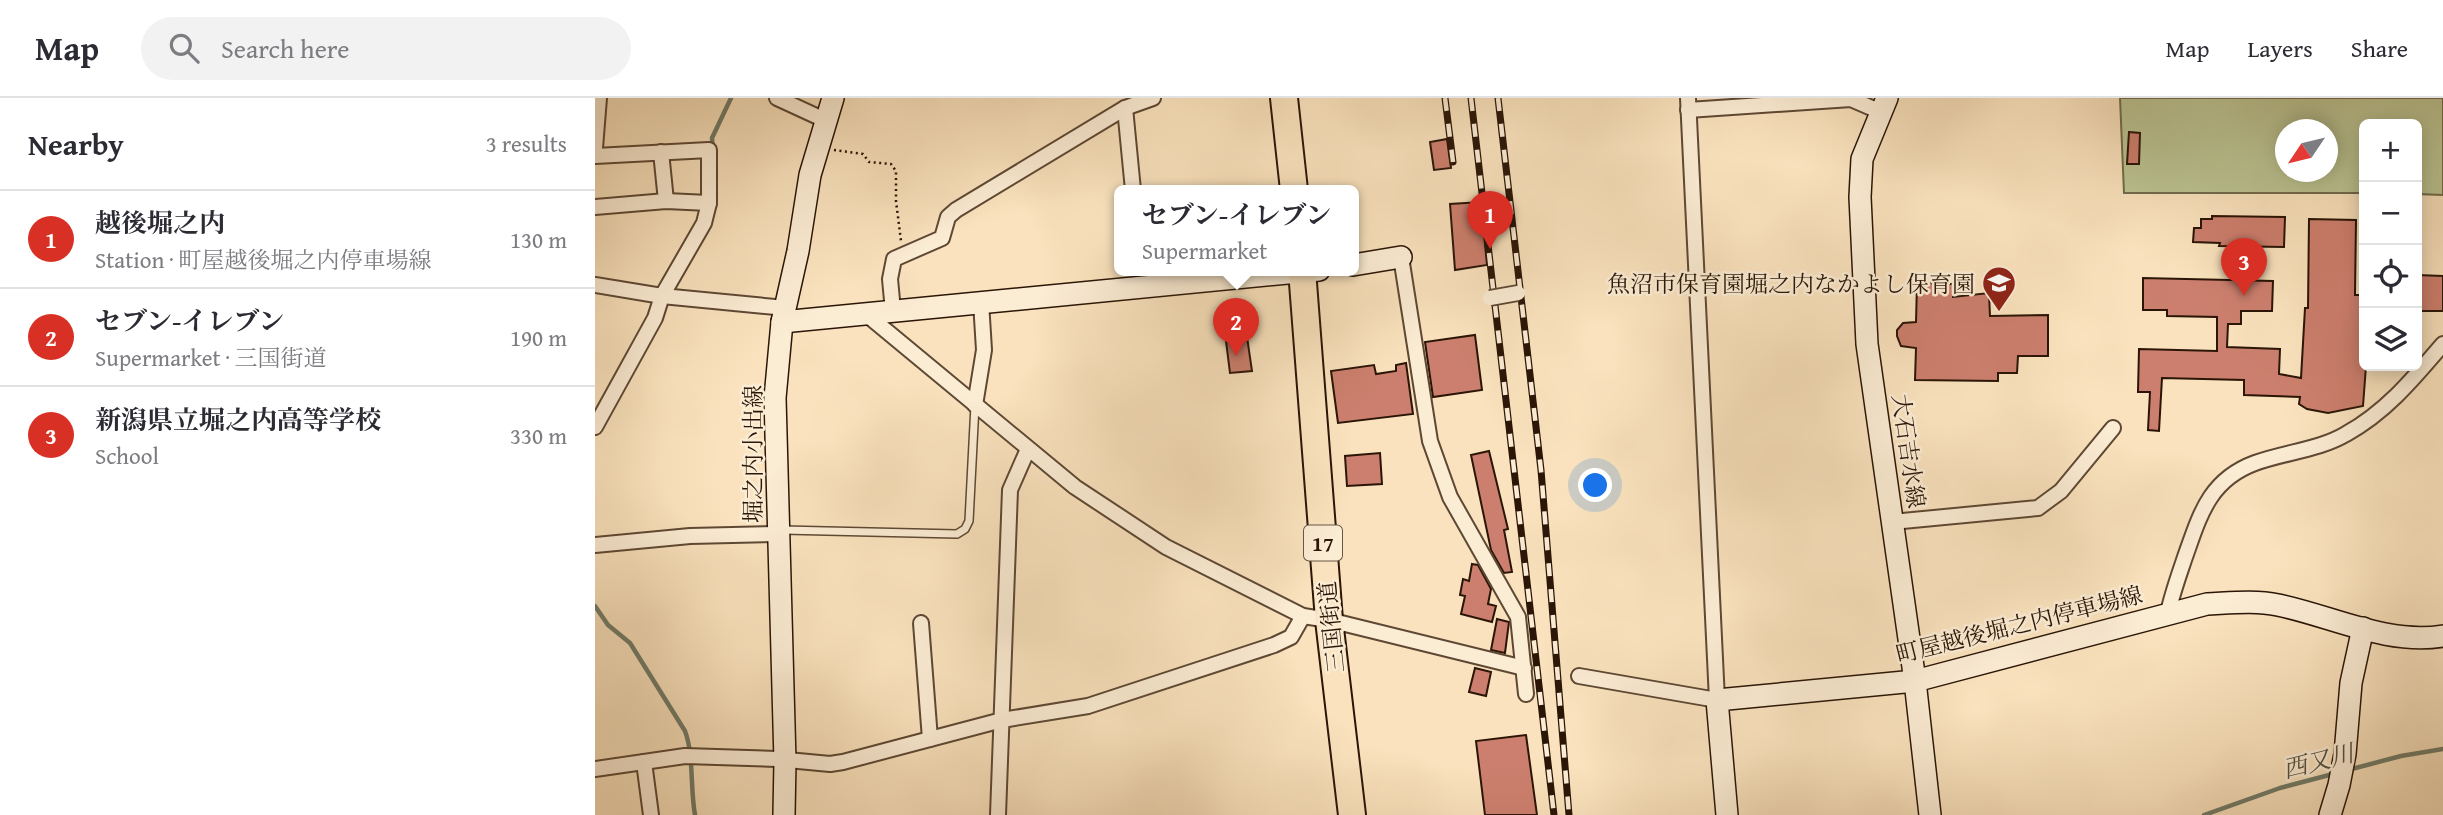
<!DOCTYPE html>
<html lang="en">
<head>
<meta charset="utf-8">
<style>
	body { margin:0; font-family:"Gentium Book Plus","Noto Serif JP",serif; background:#f2f2f3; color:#2b2b33 }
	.controls { position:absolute; right:21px; top:21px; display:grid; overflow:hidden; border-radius:10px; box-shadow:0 4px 18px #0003 }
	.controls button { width:63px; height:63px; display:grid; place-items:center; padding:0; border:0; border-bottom:2px solid #e1e1e2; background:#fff; color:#2b2b33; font:35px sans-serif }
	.compass { position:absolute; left:1680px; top:21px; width:63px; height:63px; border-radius:50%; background:#fff; box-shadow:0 4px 18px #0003; rotate:235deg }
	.you { position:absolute; left:1001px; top:388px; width:24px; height:24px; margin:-18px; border:5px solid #fff; border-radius:50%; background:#1a73e8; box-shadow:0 0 0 10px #1a73e833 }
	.badge { display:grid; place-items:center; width:46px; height:46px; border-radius:50%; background:#d93025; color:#fff; font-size:23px; font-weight:700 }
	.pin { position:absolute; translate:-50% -58px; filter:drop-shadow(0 2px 4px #0008) }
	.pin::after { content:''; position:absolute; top:37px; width:24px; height:21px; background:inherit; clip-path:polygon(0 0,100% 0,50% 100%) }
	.popup { position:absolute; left:519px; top:87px; width:245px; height:91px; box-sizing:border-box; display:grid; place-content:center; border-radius:10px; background:#fff; filter:drop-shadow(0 2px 5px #0005); font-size:23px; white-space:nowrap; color:#7c7c81 }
	.popup b { font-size:26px; color:#2b2b33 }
	.popup::after { content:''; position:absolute; left:50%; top:100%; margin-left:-14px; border:14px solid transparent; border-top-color:#fff }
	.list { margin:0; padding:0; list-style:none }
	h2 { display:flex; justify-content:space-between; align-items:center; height:91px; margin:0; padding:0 28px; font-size:30px }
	h2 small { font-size:23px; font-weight:400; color:#7c7c81 }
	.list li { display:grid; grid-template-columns:46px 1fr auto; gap:21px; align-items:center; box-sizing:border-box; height:98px; padding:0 28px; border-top:2px solid #e1e1e2 }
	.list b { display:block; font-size:26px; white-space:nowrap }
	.list p { margin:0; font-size:23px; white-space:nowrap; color:#7c7c81 }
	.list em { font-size:23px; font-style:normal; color:#7c7c81 }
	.icon { flex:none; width:38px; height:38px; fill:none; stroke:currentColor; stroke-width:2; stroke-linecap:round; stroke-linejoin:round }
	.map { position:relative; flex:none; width:1848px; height:717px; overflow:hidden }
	header { display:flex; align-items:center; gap:42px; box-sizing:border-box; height:98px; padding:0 35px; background:#fff; border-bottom:2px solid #e1e1e2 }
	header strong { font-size:33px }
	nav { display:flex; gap:38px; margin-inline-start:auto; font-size:24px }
	.search { width:490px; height:63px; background:#f2f2f3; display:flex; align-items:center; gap:18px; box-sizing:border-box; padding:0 24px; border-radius:38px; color:#7c7c81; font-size:26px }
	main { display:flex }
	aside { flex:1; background:#fff }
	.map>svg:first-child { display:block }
	.green { fill:#bbc493; stroke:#726c4d; stroke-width:2; fill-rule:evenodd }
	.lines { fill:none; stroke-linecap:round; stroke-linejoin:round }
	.stream { stroke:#707b69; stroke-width:4.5 }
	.building { fill:#cc7f6e; stroke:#2a1507; stroke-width:2 }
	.lane-casing { stroke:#5e4834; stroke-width:10 }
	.street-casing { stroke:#5e4834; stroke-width:18 }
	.secondary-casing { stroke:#2a1507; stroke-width:24 }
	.highway-casing { stroke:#2a1507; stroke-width:30 }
	.path { stroke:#2a1507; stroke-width:2.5; stroke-dasharray:2 3.5; stroke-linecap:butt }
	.lane { stroke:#fbecd4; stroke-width:7 }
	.street { stroke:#fbecd4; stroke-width:14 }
	.secondary { stroke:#fbecd4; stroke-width:21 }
	.highway { stroke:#f9e2bd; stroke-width:26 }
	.rail-casing { stroke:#2a1507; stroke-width:7 }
	.rail { stroke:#fbecd4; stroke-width:4.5; stroke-dasharray:13; stroke-linecap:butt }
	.street-bridge-casing { stroke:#5e4834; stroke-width:18; stroke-linecap:butt }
	.street-bridge { stroke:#fbecd4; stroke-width:14 }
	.labels { text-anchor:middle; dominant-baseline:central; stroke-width:5; stroke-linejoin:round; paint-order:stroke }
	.shield { fill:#fbecd4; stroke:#695644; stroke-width:2 }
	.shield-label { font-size:21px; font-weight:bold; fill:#2a1507 }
	.poi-label { font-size:23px; fill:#2a1507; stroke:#fbecd4; text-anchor:end }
	.street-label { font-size:23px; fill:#2a1507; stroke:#fbecd4 }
	.water-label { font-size:24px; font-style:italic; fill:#535040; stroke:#fbecd4 }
</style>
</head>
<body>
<header>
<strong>Map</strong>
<div class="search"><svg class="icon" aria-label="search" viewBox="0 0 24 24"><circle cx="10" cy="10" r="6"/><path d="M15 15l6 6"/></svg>Search here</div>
<nav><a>Map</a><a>Layers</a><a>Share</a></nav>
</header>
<main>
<aside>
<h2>Nearby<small>3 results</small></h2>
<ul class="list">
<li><span class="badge">1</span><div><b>越後堀之内</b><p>Station · 町屋越後堀之内停車場線</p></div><em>130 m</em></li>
<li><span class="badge">2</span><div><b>セブン-イレブン</b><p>Supermarket · 三国街道</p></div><em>190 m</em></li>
<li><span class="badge">3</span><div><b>新潟県立堀之内高等学校</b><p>School</p></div><em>330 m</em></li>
</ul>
</aside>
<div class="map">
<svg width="1848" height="717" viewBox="0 0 1848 717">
	<rect width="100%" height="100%" fill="#f9e2bd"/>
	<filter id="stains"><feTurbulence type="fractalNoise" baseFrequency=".00286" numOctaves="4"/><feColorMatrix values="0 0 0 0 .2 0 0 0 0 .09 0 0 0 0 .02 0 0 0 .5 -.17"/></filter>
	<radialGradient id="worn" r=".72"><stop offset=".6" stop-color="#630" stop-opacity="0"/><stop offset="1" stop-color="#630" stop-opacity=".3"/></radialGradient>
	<path class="green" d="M1525,0H1848V97L1822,96V26H1769V95H1529ZM1690,32H1732V74H1690Z"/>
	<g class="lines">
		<g class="stream">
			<polyline points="118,51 117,40 136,0"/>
			<path d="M0,508L13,527L35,545L90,633C99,657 95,690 100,717"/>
			<polyline points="1753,672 1806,658 1848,651"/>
			<polyline points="1609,717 1685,690 1738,676"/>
		</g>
	</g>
	<g class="building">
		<polygon points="1534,34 1545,35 1544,66 1532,66"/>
		<polygon points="852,41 856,70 839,72 835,44"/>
		<polygon points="886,104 892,167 860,172 855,106"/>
		<polygon points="1617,118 1690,119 1689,149 1624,148 1625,145 1598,144 1599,130 1606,130 1606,121 1617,121"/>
		<polygon points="1714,121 1761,122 1760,197 1769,197 1769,268 1771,268 1768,308 1733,315 1712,311 1704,306 1705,299 1649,297 1649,282 1567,280 1564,333 1553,332 1555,294 1543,294 1544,251 1622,253 1622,219 1572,218 1572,212 1548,212 1548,180 1678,183 1677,213 1646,213 1646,226 1633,226 1632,249 1685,251 1684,276 1706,280 1710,210 1713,210"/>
		<polygon points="1822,177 1848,178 1848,213 1822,213"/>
		<polygon points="1322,185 1358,186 1358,199 1394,195 1395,218 1453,217 1453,258 1423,258 1422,275 1403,275 1403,283 1320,282 1321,250 1306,248 1302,238 1302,232 1308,225 1321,224"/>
		<polygon points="651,232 657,273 635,275 630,235"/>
		<polygon points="880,237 887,292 838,299 830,244"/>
		<polygon points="811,265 818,316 743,325 736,273 779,267 781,276 801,273 801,267"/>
		<polygon points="894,353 913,431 909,432 917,474 909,475 896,452 876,357"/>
		<polygon points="785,355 787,386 752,388 750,358"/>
		<polygon points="877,466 883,467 896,491 893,506 901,508 897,524 866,516 870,498 865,497 868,481 874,483"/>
		<polygon points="902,521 914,524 910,555 896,552"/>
		<polygon points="880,570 896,574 891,598 874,594"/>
		<polygon points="931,637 942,717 890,717 881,643"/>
	</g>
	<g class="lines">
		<g class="lane-casing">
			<polyline id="lane" points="188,432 362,436 370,431 374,423 380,307"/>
		</g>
		<g class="street-casing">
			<g id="street">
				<polyline points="182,0 232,23"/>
				<polyline points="530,10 538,92"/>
				<polyline points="1093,12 1256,1 1286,14"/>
				<polyline points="0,50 4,0"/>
				<polyline points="66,54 71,103"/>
				<polyline points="0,58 114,52 114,105 109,125 67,198 60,220 0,329"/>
				<polyline points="0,109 71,103 114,105"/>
				<polyline points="806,159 835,343 855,399 923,519 931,596"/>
				<polyline points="0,187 67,198 191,210"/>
				<polyline points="298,213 295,181 299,161 347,140 353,119 361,112 530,10 558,0"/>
				<polyline points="271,216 480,389 571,449 708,518 734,522 929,570"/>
				<polyline points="380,307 389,252 386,204"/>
				<polyline points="1297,424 1443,410 1466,393 1518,330"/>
				<polyline points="0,447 95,438 183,436"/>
				<path d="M1573,515C1577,496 1584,477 1590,459C1605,417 1614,382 1660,365C1690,354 1724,352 1751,336C1791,314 1819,280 1848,246"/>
				<polyline points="326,525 335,641"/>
				<polyline points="984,578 1122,602 1093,0"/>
				<polyline points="49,664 56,717"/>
				<polyline points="0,671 90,658 182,661 235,666 248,664 407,622 493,608 679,547 696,539 708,518"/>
				<polyline points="403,717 415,392 433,351"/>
			</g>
		</g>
		<g class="secondary-casing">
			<g id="secondary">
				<polyline points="1292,0 1267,61 1265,99 1272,246 1320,583 1335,717"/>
				<polyline points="758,167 806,159"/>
				<polyline points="187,224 724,172"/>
				<polyline points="189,717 190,663 180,300 187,224 203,153 215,77 238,0"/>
				<path d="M1132,717L1122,602L1320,583L1612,506C1635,505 1660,502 1683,507C1737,518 1791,547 1848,538"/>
				<polyline points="1735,717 1744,687 1750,656 1756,585 1768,530"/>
			</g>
		</g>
		<g class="highway-casing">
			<g id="highway">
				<polyline points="689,0 699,92"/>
				<polyline points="707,172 734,522 757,717"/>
			</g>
		</g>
		<polyline class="path" points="239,52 268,56 274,64 296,66 301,73 301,103 306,143"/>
		<use href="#lane" class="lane"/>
		<use href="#street" class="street"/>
		<use href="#secondary" class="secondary"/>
		<use href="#highway" class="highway"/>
		<g class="rail-casing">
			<g id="rail">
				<polyline points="850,0 858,64"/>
				<polyline points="876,0 959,717"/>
				<polyline points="903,0 946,372 974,717"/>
			</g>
		</g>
		<use href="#rail" class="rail"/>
		<g class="street-bridge-casing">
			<polyline id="street-bridge" points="895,200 923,195"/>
		</g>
		<use href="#street-bridge" class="street-bridge"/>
	</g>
	<defs>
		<g id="school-pin" transform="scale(1.75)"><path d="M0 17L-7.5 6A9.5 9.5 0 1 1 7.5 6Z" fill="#8f2418" stroke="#fbecd4"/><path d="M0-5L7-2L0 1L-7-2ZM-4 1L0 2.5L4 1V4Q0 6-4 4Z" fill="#fff"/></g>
	</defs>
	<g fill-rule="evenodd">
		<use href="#school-pin" x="1404" y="185"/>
	</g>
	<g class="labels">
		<rect class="shield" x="709" y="427.5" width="38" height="35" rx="5"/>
		<g class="shield-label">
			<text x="728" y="445">17</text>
		</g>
		<g class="poi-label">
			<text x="1380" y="185">魚沼市保育園堀之内なかよし保育園</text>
		</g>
		<g class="street-label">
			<text transform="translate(1314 353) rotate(82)">大石吉水線</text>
			<text transform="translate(157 356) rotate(-90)">堀之内小出線</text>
			<text transform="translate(1424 526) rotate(-14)">町屋越後堀之内停車場線</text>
			<text transform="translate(736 529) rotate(-96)">三国街道</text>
		</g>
		<g class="water-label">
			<text transform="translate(1723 663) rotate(-14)">西又川</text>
		</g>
	</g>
	<rect width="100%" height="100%" filter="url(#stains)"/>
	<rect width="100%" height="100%" fill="url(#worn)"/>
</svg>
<div class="controls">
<button>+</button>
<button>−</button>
<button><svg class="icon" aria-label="locate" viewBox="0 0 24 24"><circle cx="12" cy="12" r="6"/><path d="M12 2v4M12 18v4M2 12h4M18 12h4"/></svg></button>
<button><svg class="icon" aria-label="layers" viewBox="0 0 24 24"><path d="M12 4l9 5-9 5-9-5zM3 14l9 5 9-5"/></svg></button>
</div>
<svg class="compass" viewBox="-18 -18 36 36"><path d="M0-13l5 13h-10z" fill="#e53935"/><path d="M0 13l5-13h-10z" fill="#7c7c81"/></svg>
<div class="you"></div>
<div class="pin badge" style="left:895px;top:151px">1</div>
<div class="pin badge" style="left:641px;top:258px">2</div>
<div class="popup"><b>セブン-イレブン</b>Supermarket</div>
<div class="pin badge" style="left:1649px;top:198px">3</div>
</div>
</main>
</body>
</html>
